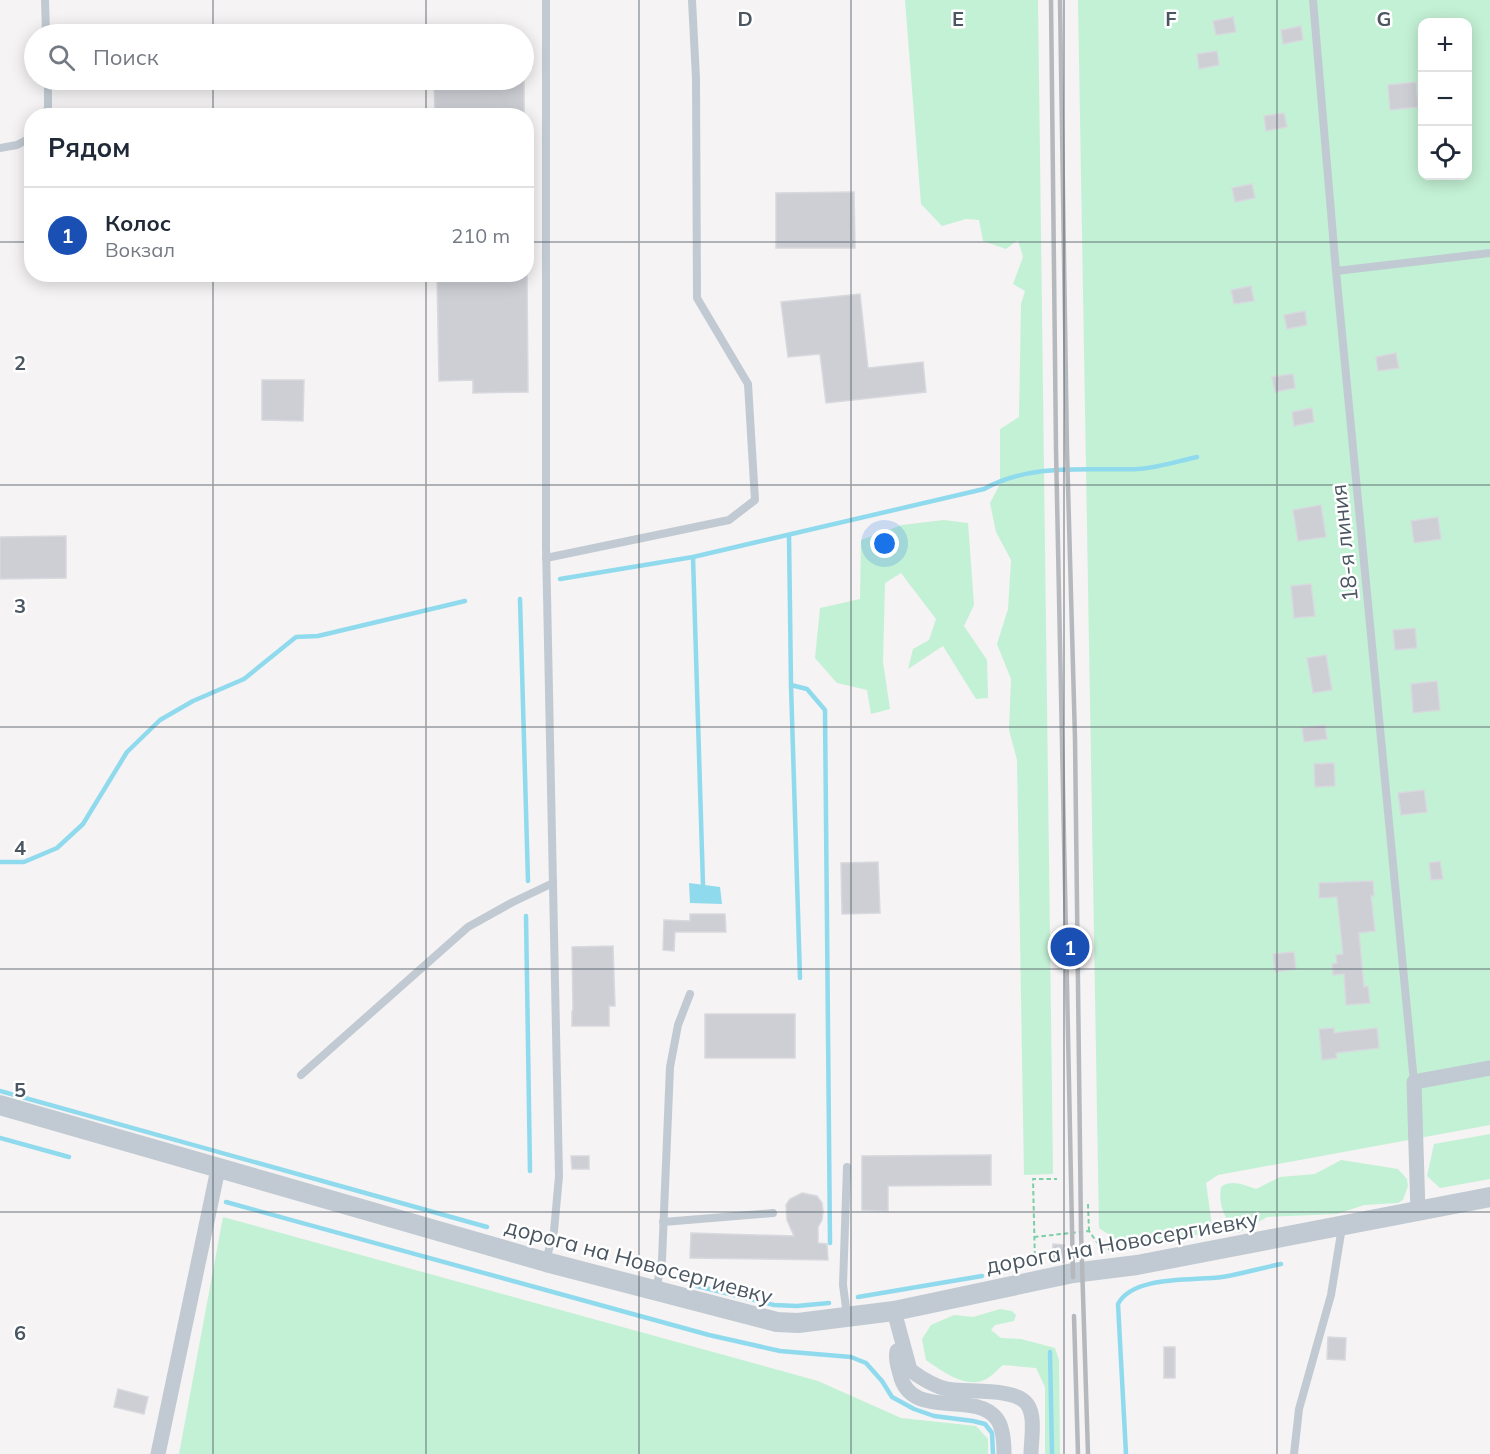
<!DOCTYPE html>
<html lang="ru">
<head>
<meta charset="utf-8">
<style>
	body { margin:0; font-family:Mulish,sans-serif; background:#f2f2f3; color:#1f2937 }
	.controls { position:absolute; right:18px; top:18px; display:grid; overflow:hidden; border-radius:12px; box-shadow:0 3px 15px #0003 }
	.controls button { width:54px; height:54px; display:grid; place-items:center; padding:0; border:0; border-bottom:2px solid #e0e1e3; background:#fff; color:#1f2937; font:30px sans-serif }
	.you { position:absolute; left:885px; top:544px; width:21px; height:21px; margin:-15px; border:4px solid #fff; border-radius:50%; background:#1a73e8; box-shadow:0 0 0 9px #1a73e833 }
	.badge { display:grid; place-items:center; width:39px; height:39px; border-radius:50%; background:#1a73e8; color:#fff; font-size:20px; font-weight:700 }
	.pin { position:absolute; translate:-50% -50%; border:3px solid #fff; box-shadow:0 2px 6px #0006 }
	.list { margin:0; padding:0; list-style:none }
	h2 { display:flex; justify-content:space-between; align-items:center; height:78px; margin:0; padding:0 24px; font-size:26px }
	h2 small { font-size:20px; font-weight:400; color:#747a83 }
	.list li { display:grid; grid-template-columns:39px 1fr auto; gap:18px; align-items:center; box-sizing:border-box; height:96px; padding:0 24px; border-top:2px solid #e0e1e3 }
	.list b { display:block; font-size:22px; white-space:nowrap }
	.list p { margin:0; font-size:20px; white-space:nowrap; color:#747a83 }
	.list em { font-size:20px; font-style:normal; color:#747a83 }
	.icon { flex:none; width:33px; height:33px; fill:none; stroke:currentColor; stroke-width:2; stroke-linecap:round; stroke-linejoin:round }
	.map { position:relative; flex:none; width:1490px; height:1454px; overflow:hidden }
	.search { position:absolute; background:#fff; box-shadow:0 3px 15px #0003; left:24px; top:24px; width:510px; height:66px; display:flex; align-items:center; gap:15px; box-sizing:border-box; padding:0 21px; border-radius:33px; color:#747a83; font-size:22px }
	.panel { position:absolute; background:#fff; box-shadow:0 3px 15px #0003; left:24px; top:108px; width:510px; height:174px; border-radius:24px }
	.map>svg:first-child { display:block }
	.green { fill:#c3f1d5; fill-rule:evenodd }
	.water { fill:#90daee }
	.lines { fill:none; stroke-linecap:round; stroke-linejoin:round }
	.stream { stroke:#90daee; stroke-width:4.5 }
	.building { fill:#cdcfd5; stroke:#d7d9de; stroke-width:1.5 }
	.path { stroke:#7ad0a6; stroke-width:2; stroke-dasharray:4.5 3; stroke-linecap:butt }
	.service { stroke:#c1cad2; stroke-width:8 }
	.minor { stroke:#c1cad2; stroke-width:15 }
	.tertiary { stroke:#c1cad2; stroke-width:20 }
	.rail { stroke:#b5b8bd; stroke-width:4.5 }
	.grid { fill:none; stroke:#4a5661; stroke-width:1.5; stroke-opacity:0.55 }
	.labels { text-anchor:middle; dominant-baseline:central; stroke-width:5; stroke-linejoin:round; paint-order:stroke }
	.street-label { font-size:22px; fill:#4a5661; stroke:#fff }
	.grid-label { font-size:20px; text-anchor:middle; font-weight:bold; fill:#4a5661; stroke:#fff; stroke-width:5; stroke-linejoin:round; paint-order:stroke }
</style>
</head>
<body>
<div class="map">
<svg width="1490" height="1454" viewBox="0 0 1490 1454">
	<rect width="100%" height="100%" fill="#f5f3f3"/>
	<g class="green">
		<polygon points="905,0 1038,0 1053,1174 1024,1175 1017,760 1009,730 1011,679 997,644 1008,609 1011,560 996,532 990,503 1000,484 1000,429 1019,417 1021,304 1025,291 1013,284 1023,257 1018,240 1006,249 983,241 979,220 966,219 942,226 921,204"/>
		<path d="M1078,0H1490V1125L1218,1175L1206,1183L1213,1232L1127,1247L1099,1228ZM1422,22H1468V176H1422Z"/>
		<polygon points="944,520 968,523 974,605 964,626 987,660 988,698 976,699 943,646 908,669 913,649 929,640 936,619 901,573 885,583 883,662 890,709 871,714 867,690 837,683 815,658 820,608 860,599 861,540 902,525"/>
		<polygon points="1490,1134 1490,1179 1440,1188 1427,1176 1434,1144"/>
		<path d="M1341,1160L1398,1169L1407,1179L1408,1186L1403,1200L1398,1203L1364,1205L1337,1214L1267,1217L1239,1233C1225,1221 1218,1206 1221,1187C1231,1179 1244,1185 1256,1189L1280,1177L1315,1174Z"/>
		<polygon points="223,1217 818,1381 901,1418 976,1426 988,1439 988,1454 179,1454"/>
		<path d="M1000,1309L1012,1311L1016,1315L1014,1321L995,1325L991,1330L1001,1338L1021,1339L1055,1348L1059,1360L1060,1454H1045V1387L1036,1368L1003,1365C998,1369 993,1375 988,1378C968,1391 942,1371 926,1360L922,1339L931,1325L954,1315L973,1317Z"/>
	</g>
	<polygon class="water" points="689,883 720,887 722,904 690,903"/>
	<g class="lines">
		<g class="stream">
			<polyline points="789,535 791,685 807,689 825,710 830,1243"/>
			<polyline points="693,557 703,885"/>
			<path d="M560,579L693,557L984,489C1034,462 1084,471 1138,469C1157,468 1178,461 1197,457"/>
			<polyline points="520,599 528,881"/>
			<polyline points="791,685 800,978"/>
			<polyline points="0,862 24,862 57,848 83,824 127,752 160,720 193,701 244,679 296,637 318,636 465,601"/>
			<polyline points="526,916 530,1171"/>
			<polyline points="0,1091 487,1227"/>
			<polyline points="0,1138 69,1157"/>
			<polyline points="226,1202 709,1335 780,1351 851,1357 866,1363 882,1381 892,1397 914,1409 934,1416 973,1421 985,1424 992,1433 993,1454"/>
			<polyline points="697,1286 774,1305 797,1306 829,1303"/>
			<polyline points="858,1297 982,1276"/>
			<polyline points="1050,1352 1052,1454"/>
			<path d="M1126,1454L1118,1304C1133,1275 1193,1281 1222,1277C1241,1274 1261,1268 1281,1264"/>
		</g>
	</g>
	<g class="building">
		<polygon points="1233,17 1236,32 1216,35 1213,21"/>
		<polygon points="1301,26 1303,40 1283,44 1281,30"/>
		<polygon points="1217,51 1219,65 1199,69 1197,54"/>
		<polygon points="434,80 524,80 524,116 435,116"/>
		<polygon points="1416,82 1418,107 1390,110 1388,85"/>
		<polygon points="1284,113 1287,127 1266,131 1264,116"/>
		<polygon points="1252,184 1255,198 1235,202 1232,188"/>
		<polygon points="854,192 855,248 776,248 776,193"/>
		<polygon points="437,274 527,274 528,392 473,393 473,380 439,381"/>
		<polygon points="1251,286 1254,301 1234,304 1231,290"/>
		<polygon points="860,294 868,368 923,362 926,392 826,403 820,354 788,357 781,302"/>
		<polygon points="1305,311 1307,325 1287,329 1284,315"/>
		<polygon points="1396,353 1399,368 1378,371 1376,357"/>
		<polygon points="1293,374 1295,388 1275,392 1272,377"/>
		<polygon points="262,380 304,380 303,421 262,420"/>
		<polygon points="1312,408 1314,422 1294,426 1292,412"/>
		<polygon points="1321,505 1326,537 1298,541 1293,510"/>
		<polygon points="1438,517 1441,539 1414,543 1411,521"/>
		<polygon points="66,536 66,578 0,579 0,537"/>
		<polygon points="1311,584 1315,616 1294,618 1291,586"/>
		<polygon points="1415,628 1417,648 1395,650 1393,630"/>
		<polygon points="1326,655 1332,690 1313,693 1307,658"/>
		<polygon points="1437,681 1440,710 1413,713 1411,684"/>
		<polygon points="1325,725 1327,739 1304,742 1302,728"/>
		<polygon points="1334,763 1335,786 1315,787 1314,764"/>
		<polygon points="1424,790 1427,812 1401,815 1398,793"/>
		<polygon points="1440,861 1443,879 1431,880 1429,863"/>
		<polygon points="878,862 880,913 842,914 841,863"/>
		<polygon points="1373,881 1374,896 1371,896 1375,931 1359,933 1364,987 1368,986 1370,1003 1346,1005 1344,974 1333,975 1332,964 1337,963 1336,955 1343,954 1337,897 1319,898 1319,883"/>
		<polygon points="690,914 725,914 726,932 675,932 674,951 663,950 664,920 690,921"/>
		<polygon points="613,946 615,1006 609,1006 609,1026 572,1026 572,1011 573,1011 572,947"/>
		<polygon points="1294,952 1296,969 1275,972 1273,954"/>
		<rect x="705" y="1014" width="90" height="44"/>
		<polygon points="1334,1028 1334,1033 1377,1028 1379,1048 1336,1053 1337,1058 1322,1060 1319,1029"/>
		<polygon points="991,1155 991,1185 888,1186 888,1211 862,1210 862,1156"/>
		<polygon points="571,1156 589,1156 589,1169 572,1169"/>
		<polygon points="802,1193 817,1196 822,1203 823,1211 822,1220 818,1227 818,1243 827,1244 828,1260 690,1258 691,1233 794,1236 787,1220 786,1205 790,1199"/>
		<polygon points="1053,1244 1064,1245 1064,1262 1052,1262"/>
		<polygon points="1328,1337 1346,1338 1345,1360 1327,1359"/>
		<rect x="1164" y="1347" width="11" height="31"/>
		<polygon points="118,1389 148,1397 144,1414 114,1407"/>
	</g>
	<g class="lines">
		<g class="path">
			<polyline points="1088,1204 1089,1231"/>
			<polyline points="1034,1237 1089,1231 1099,1245 1113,1251"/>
			<polyline points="1035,1263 1033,1179 1057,1179"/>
		</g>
		<g class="service">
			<polyline points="45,0 46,34"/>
			<polyline points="1313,0 1336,271 1414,1082"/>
			<polyline points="45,116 48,107 48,80"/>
			<polyline points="0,148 17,145 32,137"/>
			<polyline points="1336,271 1490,253"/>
			<polyline points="546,558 729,520 755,500 748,384 697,298 696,78 692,0"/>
			<polyline points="301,1075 468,927 513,902 553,883"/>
			<polyline points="663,1222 773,1213"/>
			<polyline points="546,1260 554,1231 559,1176 546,546 546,0"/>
			<polyline points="656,1290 662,1260 670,1067 678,1025 690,994"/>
			<polyline points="847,1315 843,1285 847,1167"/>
			<polyline points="1294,1454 1299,1409 1331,1295 1342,1227"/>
		</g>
		<g class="minor">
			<polyline points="1418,1212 1414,1082 1490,1068"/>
			<path d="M894,1311L910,1370C921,1378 933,1386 947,1389C967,1393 1015,1387 1027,1404C1036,1416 1031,1440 1031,1454"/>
			<path d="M897,1351C895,1359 898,1367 900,1374C910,1421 974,1390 996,1418C1003,1426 1004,1443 1004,1454"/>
			<polyline points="158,1454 218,1169"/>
		</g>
		<polyline class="tertiary" points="0,1105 546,1262 777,1322 798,1323 894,1311 1073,1273 1137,1265 1490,1197"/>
		<g class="rail">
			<polyline points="1051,0 1056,449 1073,1277"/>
			<polyline points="1060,0 1067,450 1075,739 1081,1231 1088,1454"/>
			<polyline points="1074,1316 1078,1454"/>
		</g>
	</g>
	<path class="grid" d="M213,0V34M426,0V34M639,0V1454M851,0V1454M1064,0V1454M1277,0V1454M213,80V116M426,80V116M0,242H32M526,242H1490M213,274V1454M426,274V1454M0,485H1490M0,727H1490M0,969H1490M0,1212H1490"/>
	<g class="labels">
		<g class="street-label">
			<text transform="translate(1344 543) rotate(-96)">18-я линия</text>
			<text transform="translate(1122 1242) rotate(-10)">дорога на Новосергиевку</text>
			<text transform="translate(639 1261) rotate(15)">дорога на Новосергиевку</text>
		</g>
	</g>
	<g class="grid-label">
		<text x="745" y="26">D</text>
		<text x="958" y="26">E</text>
		<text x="1171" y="26">F</text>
		<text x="1384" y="26">G</text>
		<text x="20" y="370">2</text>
		<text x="20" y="613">3</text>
		<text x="20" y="855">4</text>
		<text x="20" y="1097">5</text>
		<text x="20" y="1340">6</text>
	</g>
</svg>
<div class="controls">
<button>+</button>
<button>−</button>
<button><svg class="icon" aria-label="locate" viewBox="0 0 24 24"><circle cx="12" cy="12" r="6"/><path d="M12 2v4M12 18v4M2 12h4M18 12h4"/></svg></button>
</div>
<div class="you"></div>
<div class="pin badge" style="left:1070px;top:947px;background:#1a4fb4">1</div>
<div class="search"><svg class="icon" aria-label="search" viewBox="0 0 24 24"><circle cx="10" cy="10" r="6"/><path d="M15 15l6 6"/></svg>Поиск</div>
<section class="panel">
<h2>Рядом<small></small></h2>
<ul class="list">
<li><span class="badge" style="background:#1a4fb4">1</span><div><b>Колос</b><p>Вокзал</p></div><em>210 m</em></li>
</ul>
</section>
</div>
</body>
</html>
